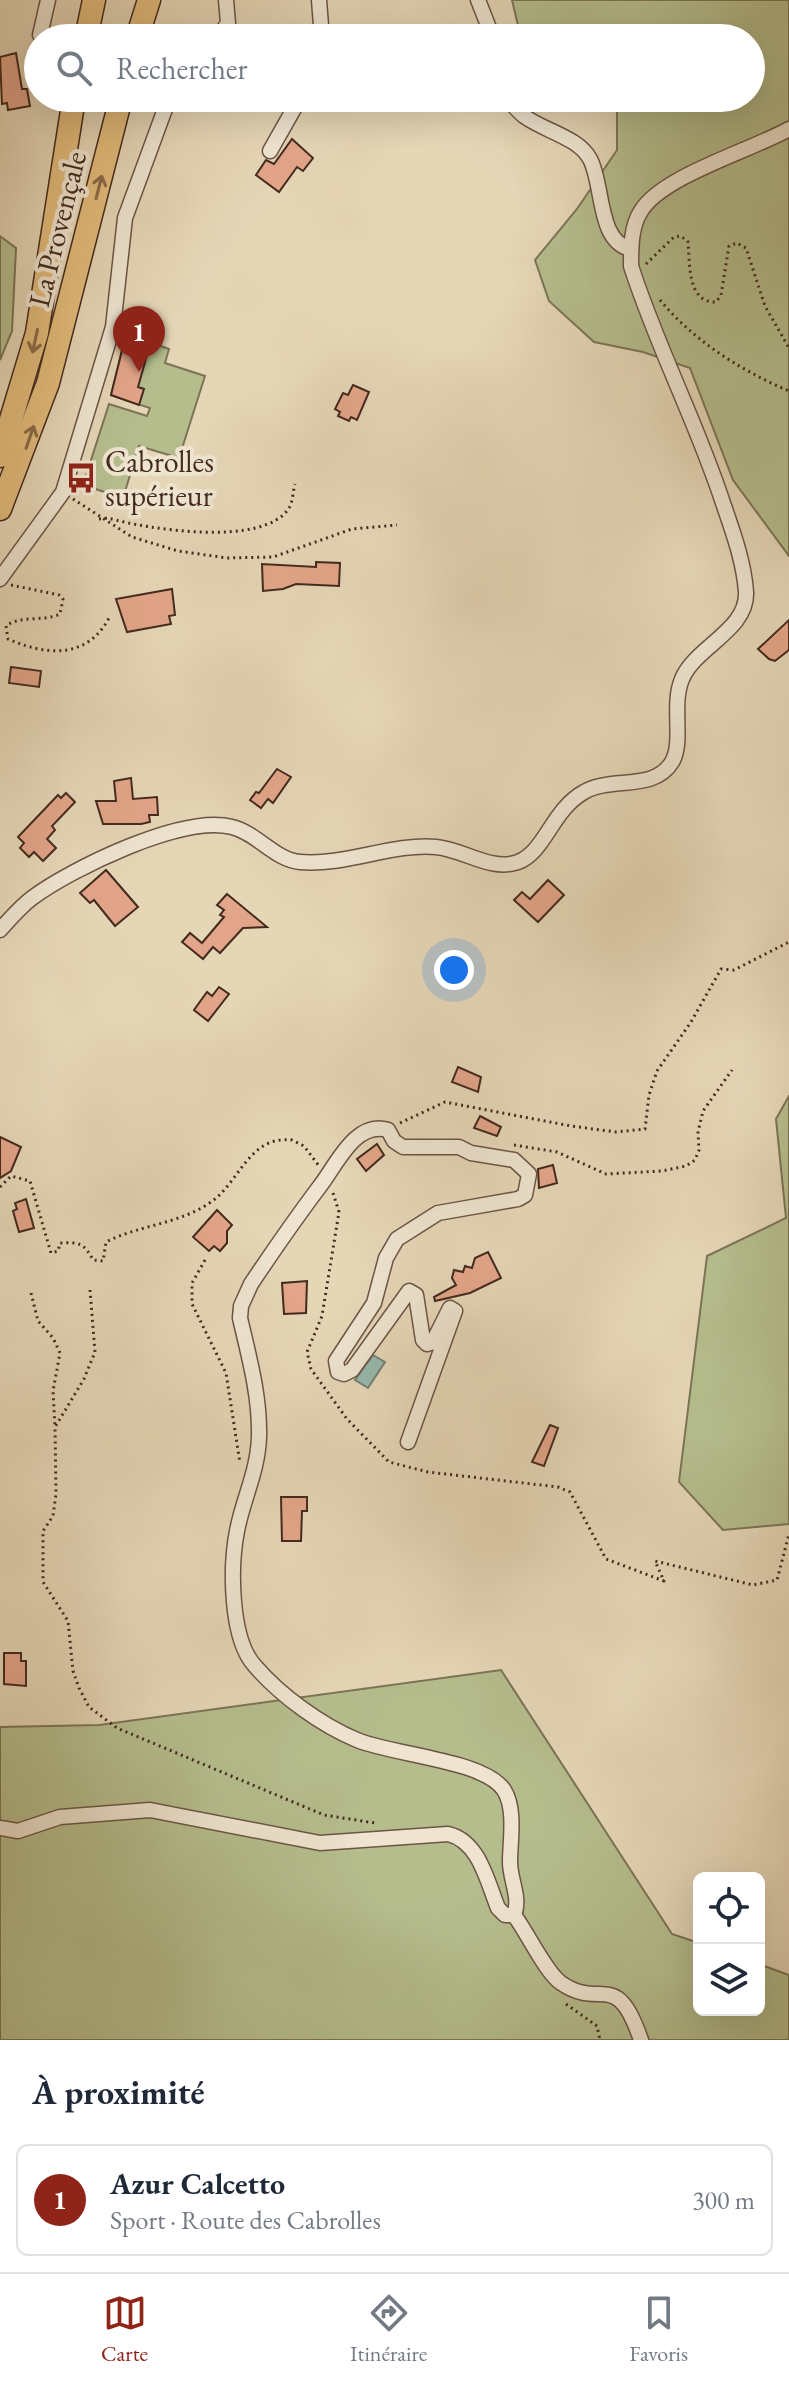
<!DOCTYPE html>
<html lang="fr">
<head>
<meta charset="utf-8">
<style>
	body { margin:0; font-family:"EB Garamond",serif; background:#f2f2f3; color:#1f2937 }
	.controls { position:absolute; right:24px; bottom:24px; display:grid; overflow:hidden; border-radius:12px; box-shadow:0 8px 32px #0002 }
	.controls button { width:72px; height:72px; display:grid; place-items:center; padding:0; border:0; border-bottom:2px solid #e0e1e3; background:#fff; color:#1f2937; font:40px sans-serif }
	.you { position:absolute; left:454px; top:970px; width:28px; height:28px; margin:-20px; border:6px solid #fff; border-radius:50%; background:#1a73e8; box-shadow:0 0 0 12px #1a73e833 }
	.badge { display:grid; place-items:center; width:52px; height:52px; border-radius:50%; background:#8f2418; color:#fff; font-size:26px; font-weight:700 }
	.pin { position:absolute; translate:-50% -66px; filter:drop-shadow(0 2px 4px #0008) }
	.pin::after { content:''; position:absolute; top:42px; width:28px; height:24px; background:inherit; clip-path:polygon(0 0,100% 0,50% 100%) }
	.list { margin:0; padding:0; list-style:none }
	h2 { display:flex; justify-content:space-between; align-items:center; height:104px; margin:0; padding:0 32px; font-size:34px }
	h2 small { font-size:26px; font-weight:400; color:#747a83 }
	.list li { display:grid; grid-template-columns:52px 1fr auto; gap:24px; align-items:center; box-sizing:border-box; height:112px; margin:0 16px 16px; padding:0 16px; border:2px solid #e0e1e3; border-radius:12px }
	.list b { display:block; font-size:30px; white-space:nowrap }
	.list p { margin:0; font-size:26px; white-space:nowrap; color:#747a83 }
	.list em { font-size:26px; font-style:normal; color:#747a83 }
	.icon { flex:none; width:44px; height:44px; fill:none; stroke:currentColor; stroke-width:2; stroke-linecap:round; stroke-linejoin:round }
	.map { position:relative; flex:none; width:789px; height:2040px; overflow:hidden }
	.search { position:absolute; background:#fff; box-shadow:0 8px 32px #0002; left:24px; right:24px; top:24px; height:88px; display:flex; align-items:center; gap:20px; box-sizing:border-box; padding:0 28px; border-radius:44px; color:#747a83; font-size:30px }
	.sheet { height:232px; background:#fff }
	nav { display:flex; justify-content:space-around; align-items:center; box-sizing:border-box; height:112px; border-top:2px solid #e0e1e3; background:#fff; font-size:22px; color:#747a83 }
	nav a { display:grid; justify-items:center; gap:4px }
	nav .on { color:#8f2418 }
	.map>svg:first-child { display:block }
	.green { fill:#b5bd8d; stroke:#7c7456; stroke-width:2 }
	.water { fill:#96b9ad; stroke:#758074; stroke-width:2 }
	.building { fill:#e3a589; stroke:#432a1f; stroke-width:2 }
	.lines { fill:none; stroke-linecap:round; stroke-linejoin:round }
	.minor-casing { stroke:#6c5545; stroke-width:17 }
	.highway-casing { stroke:#432a1f; stroke-width:25 }
	.path { stroke:#432a1f; stroke-width:3; stroke-dasharray:2 4; stroke-linecap:butt }
	.minor { stroke:#eee4d0; stroke-width:14 }
	.highway { stroke:#e2bb7b; stroke-width:22 }
	.oneway { stroke:#8b6b48 }
	.labels { text-anchor:middle; dominant-baseline:central; stroke-width:8; stroke-linejoin:round; paint-order:stroke }
	.street-label { font-size:30px; fill:#432a1f; stroke:#eee4d0 }
	.poi-label { font-size:30px; fill:#432a1f; stroke:#eee4d0; text-anchor:start }
</style>
</head>
<body>
<div class="map">
<svg width="789" height="2040" viewBox="0 0 789 2040">
	<rect width="100%" height="100%" fill="#e5d6b6"/>
	<filter id="stains"><feTurbulence type="fractalNoise" baseFrequency=".0025" numOctaves="4"/><feColorMatrix values="0 0 0 0 .2 0 0 0 0 .09 0 0 0 0 .02 0 0 0 .5 -.17"/></filter>
	<radialGradient id="worn" r=".72"><stop offset=".6" stop-color="#630" stop-opacity="0"/><stop offset="1" stop-color="#630" stop-opacity=".3"/></radialGradient>
	<g class="green">
		<polygon points="512,0 789,0 789,556 733,480 690,368 643,352 594,342 549,301 535,260 577,209 617,150 617,98 751,98 751,38 596,38 594,34 521,38"/>
		<polygon points="0,236 16,248 12,331 0,360"/>
		<polygon points="126,334 169,349 165,363 205,376 179,458 139,446 123,498 83,485 109,404 147,416 150,408 111,395"/>
		<polygon points="789,1096 789,1524 723,1530 679,1482 707,1256 786,1218 776,1119"/>
		<polygon points="501,1670 672,1934 699,1943 699,2010 759,2010 759,1964 789,1975 789,2040 0,2040 0,1727 99,1725"/>
	</g>
	<polygon class="water" points="373,1355 385,1362 368,1388 355,1380"/>
	<g class="building">
		<polygon points="16,53 22,89 27,89 30,106 8,110 7,103 2,104 0,57"/>
		<polygon points="292,139 313,158 303,171 297,167 279,192 256,175 266,160 274,164"/>
		<polygon points="126,334 151,341 138,387 144,389 139,405 111,395"/>
		<polygon points="353,385 369,392 357,420 351,417 349,421 338,416 340,412 335,409 343,393 348,395"/>
		<polygon points="316,562 340,563 339,586 296,584 283,589 263,591 262,564 316,567"/>
		<polygon points="172,589 175,615 169,616 171,624 127,632 116,599"/>
		<polygon points="789,620 789,650 775,661 769,659 758,649"/>
		<polygon points="11,667 41,671 39,687 9,683"/>
		<polygon points="277,769 291,777 273,803 268,799 261,808 250,800 256,792 259,793"/>
		<polygon points="131,778 133,799 157,797 158,815 149,815 150,822 141,824 103,824 96,801 116,801 114,781"/>
		<polygon points="66,793 75,802 52,826 55,830 47,839 56,848 43,861 34,852 29,857 20,848 24,843 18,837 58,795 61,798"/>
		<polygon points="106,870 138,907 115,926 94,900 90,903 80,893"/>
		<polygon points="548,880 564,895 538,922 514,900 522,892 530,899"/>
		<polygon points="227,894 267,927 243,928 220,953 213,947 203,959 182,942 190,933 202,943 224,917 220,915 224,910 217,905"/>
		<polygon points="219,987 229,994 208,1021 194,1010 207,992 212,996"/>
		<polygon points="458,1067 481,1077 478,1092 452,1082"/>
		<polygon points="480,1116 501,1127 497,1136 474,1128"/>
		<polygon points="0,1137 21,1147 11,1171 0,1178"/>
		<polygon points="377,1144 384,1155 366,1171 357,1159"/>
		<polygon points="553,1165 557,1183 539,1188 538,1169"/>
		<polygon points="26,1199 34,1228 19,1232 13,1211 17,1209 15,1203"/>
		<polygon points="217,1210 232,1225 227,1231 227,1243 220,1251 214,1246 209,1251 193,1237"/>
		<polygon points="488,1252 501,1278 470,1293 435,1301 434,1297 456,1285 452,1278 454,1270 463,1272 465,1266 472,1268 475,1258"/>
		<polygon points="307,1281 306,1313 284,1314 282,1283"/>
		<polygon points="550,1425 558,1428 544,1466 532,1462"/>
		<polygon points="281,1497 307,1497 307,1511 302,1511 301,1541 282,1541"/>
		<polygon points="4,1653 21,1653 21,1661 26,1661 26,1686 4,1684"/>
	</g>
	<g class="lines">
		<g class="minor-casing">
			<g id="minor">
				<polyline points="319,0 322,38"/>
				<polyline points="478,0 493,38"/>
				<polyline points="40,35 48,0"/>
				<polyline points="218,38 228,23 226,0"/>
				<path d="M507,98C512,104 518,111 524,116C544,131 578,137 590,159C604,185 597,242 631,249"/>
				<polyline points="270,151 300,98"/>
				<polyline points="0,579 63,492 113,327 125,218 169,98"/>
				<path d="M0,930C10,919 20,907 32,898C71,869 183,814 232,827C257,833 275,860 300,862C346,866 392,843 436,847C463,849 491,872 518,862C545,852 552,810 584,792C611,776 654,792 672,762C684,742 671,705 682,679C695,647 748,630 746,592C744,562 733,532 723,503C697,423 657,347 631,266C631,248 631,226 641,211C662,176 752,150 789,129"/>
				<path d="M408,1442L455,1311L450,1308L433,1342L427,1344L423,1340L416,1295L409,1291L352,1370L344,1374L338,1372L336,1361L374,1303L386,1258L397,1239L438,1213L518,1199L525,1195L529,1174L514,1160L471,1153L459,1147H403L394,1141L388,1130C355,1120 336,1166 320,1186C296,1218 273,1251 251,1284L241,1306L240,1318C249,1357 260,1396 259,1437C258,1471 243,1499 237,1531C230,1567 230,1639 255,1666C281,1696 321,1725 357,1740C393,1755 484,1760 504,1790C516,1809 510,1841 510,1862C510,1880 521,1898 514,1915"/>
				<path d="M0,1828L18,1831L60,1817L150,1810L320,1843L448,1834C479,1841 487,1881 498,1908L505,1915H514C527,1932 546,1973 561,1983C602,2011 616,1967 641,2040"/>
			</g>
		</g>
		<g class="highway-casing">
			<g id="highway">
				<polyline points="86,38 94,0"/>
				<polyline points="137,38 149,0"/>
				<polyline points="0,456 37,333 74,98"/>
				<polyline points="0,509 48,383 121,98"/>
			</g>
		</g>
		<g class="path">
			<path d="M646,264L674,237L681,236L688,242C690,263 687,303 716,302L721,295L729,246L737,243L746,248L765,306L789,348"/>
			<path d="M660,300C694,341 740,370 789,391"/>
			<polyline points="73,499 132,537 178,551 227,558 273,557 352,529 397,525"/>
			<path d="M99,519L108,518C146,529 264,548 289,508C293,502 293,490 295,484"/>
			<path d="M11,585L59,595L63,599L60,614C43,622 20,615 6,626L8,639C47,656 87,659 109,618"/>
			<polyline points="400,1123 445,1102 571,1126 616,1132 645,1129 649,1095 657,1071 691,1022 721,969 734,970 789,942"/>
			<polyline points="514,1145 557,1152 606,1174 662,1171 686,1166 695,1160 699,1150 698,1132 703,1111 732,1070"/>
			<path d="M0,1187L11,1176L30,1181L51,1253L58,1251L60,1243C79,1242 84,1243 93,1260L103,1261L106,1242C139,1225 180,1224 211,1202C240,1182 249,1135 292,1140L304,1146L319,1166"/>
			<polyline points="333,1193 339,1212 322,1316 307,1352 311,1369 347,1419 389,1462 428,1472 558,1487 570,1492 606,1559 664,1581 655,1561 753,1585 777,1580 789,1534"/>
			<polyline points="205,1260 192,1283 192,1304 226,1373 240,1463"/>
			<polyline points="90,1290 95,1352 84,1379 55,1427 56,1494 53,1516 43,1531 43,1582 68,1621 73,1671 79,1688 89,1707 117,1728 324,1815 375,1823"/>
			<polyline points="31,1293 38,1321 53,1338 60,1353 53,1391 55,1427"/>
			<polyline points="566,2004 597,2026 600,2040"/>
		</g>
		<use href="#minor" class="minor"/>
		<use href="#highway" class="highway"/>
	</g>
	<defs><path id="oneway-shaft" d="M-6 0H5M1.5-3L5.5 0L1.5 3" fill="none" stroke-width="1.6" stroke-linecap="round" stroke-linejoin="round" transform="scale(2)"/></defs>
	<g class="oneway">
		<use href="#oneway-shaft" transform="translate(99 187) rotate(-76)"/>
		<use href="#oneway-shaft" transform="translate(35 341) rotate(102)"/>
		<use href="#oneway-shaft" transform="translate(30 437) rotate(-71)"/>
	</g>
	<defs>
		<g id="bus-bare" transform="scale(2.4)"><path d="M-5-6H5V4H4V6H2V4H-2V6H-4V4H-5ZM-3.5-4V0h7V-4ZM-3.5 1.2v1.5H-2V1.2ZM2 1.2v1.5H3.5V1.2Z" fill="#8f2418" stroke="#eee4d0" stroke-width="2.5" paint-order="stroke"/></g>
	</defs>
	<g fill-rule="evenodd">
		<use href="#bus-bare" x="81" y="478"/>
	</g>
	<g class="labels">
		<g class="street-label">
			<text transform="translate(57 229) rotate(-76)">La Provençale</text>
		</g>
		<g class="poi-label">
			<text x="105" y="461">Cabrolles<tspan x="105" dy="34">supérieur</tspan></text>
		</g>
	</g>
	<rect width="100%" height="100%" filter="url(#stains)"/>
	<rect width="100%" height="100%" fill="url(#worn)"/>
</svg>
<div class="controls">
<button><svg class="icon" aria-label="locate" viewBox="0 0 24 24"><circle cx="12" cy="12" r="6"/><path d="M12 2v4M12 18v4M2 12h4M18 12h4"/></svg></button>
<button><svg class="icon" aria-label="layers" viewBox="0 0 24 24"><path d="M12 4l9 5-9 5-9-5zM3 14l9 5 9-5"/></svg></button>
</div>
<div class="you"></div>
<div class="pin badge" style="left:139px;top:372px">1</div>
<div class="search"><svg class="icon" aria-label="search" viewBox="0 0 24 24"><circle cx="10" cy="10" r="6"/><path d="M15 15l6 6"/></svg>Rechercher</div>
</div>
<section class="sheet">
<h2>À proximité<small></small></h2>
<ul class="list">
<li><span class="badge">1</span><div><b>Azur Calcetto</b><p>Sport · Route des Cabrolles</p></div><em>300 m</em></li>
</ul>
</section>
<nav>
<a class="on"><svg class="icon" aria-label="map" viewBox="0 0 24 24"><path d="M3 6l6-2 6 2 6-2v14l-6 2-6-2-6 2zM9 4v14M15 6v14"/></svg>Carte</a>
<a><svg class="icon" aria-label="directions" viewBox="0 0 24 24"><path d="M12 3l9 9-9 9-9-9zM9 14v-3h6M13 9l2 2-2 2"/></svg>Itinéraire</a>
<a><svg class="icon" aria-label="saved" viewBox="0 0 24 24"><path d="M7 4h10v16l-5-4-5 4z"/></svg>Favoris</a>
</nav>
</body>
</html>
